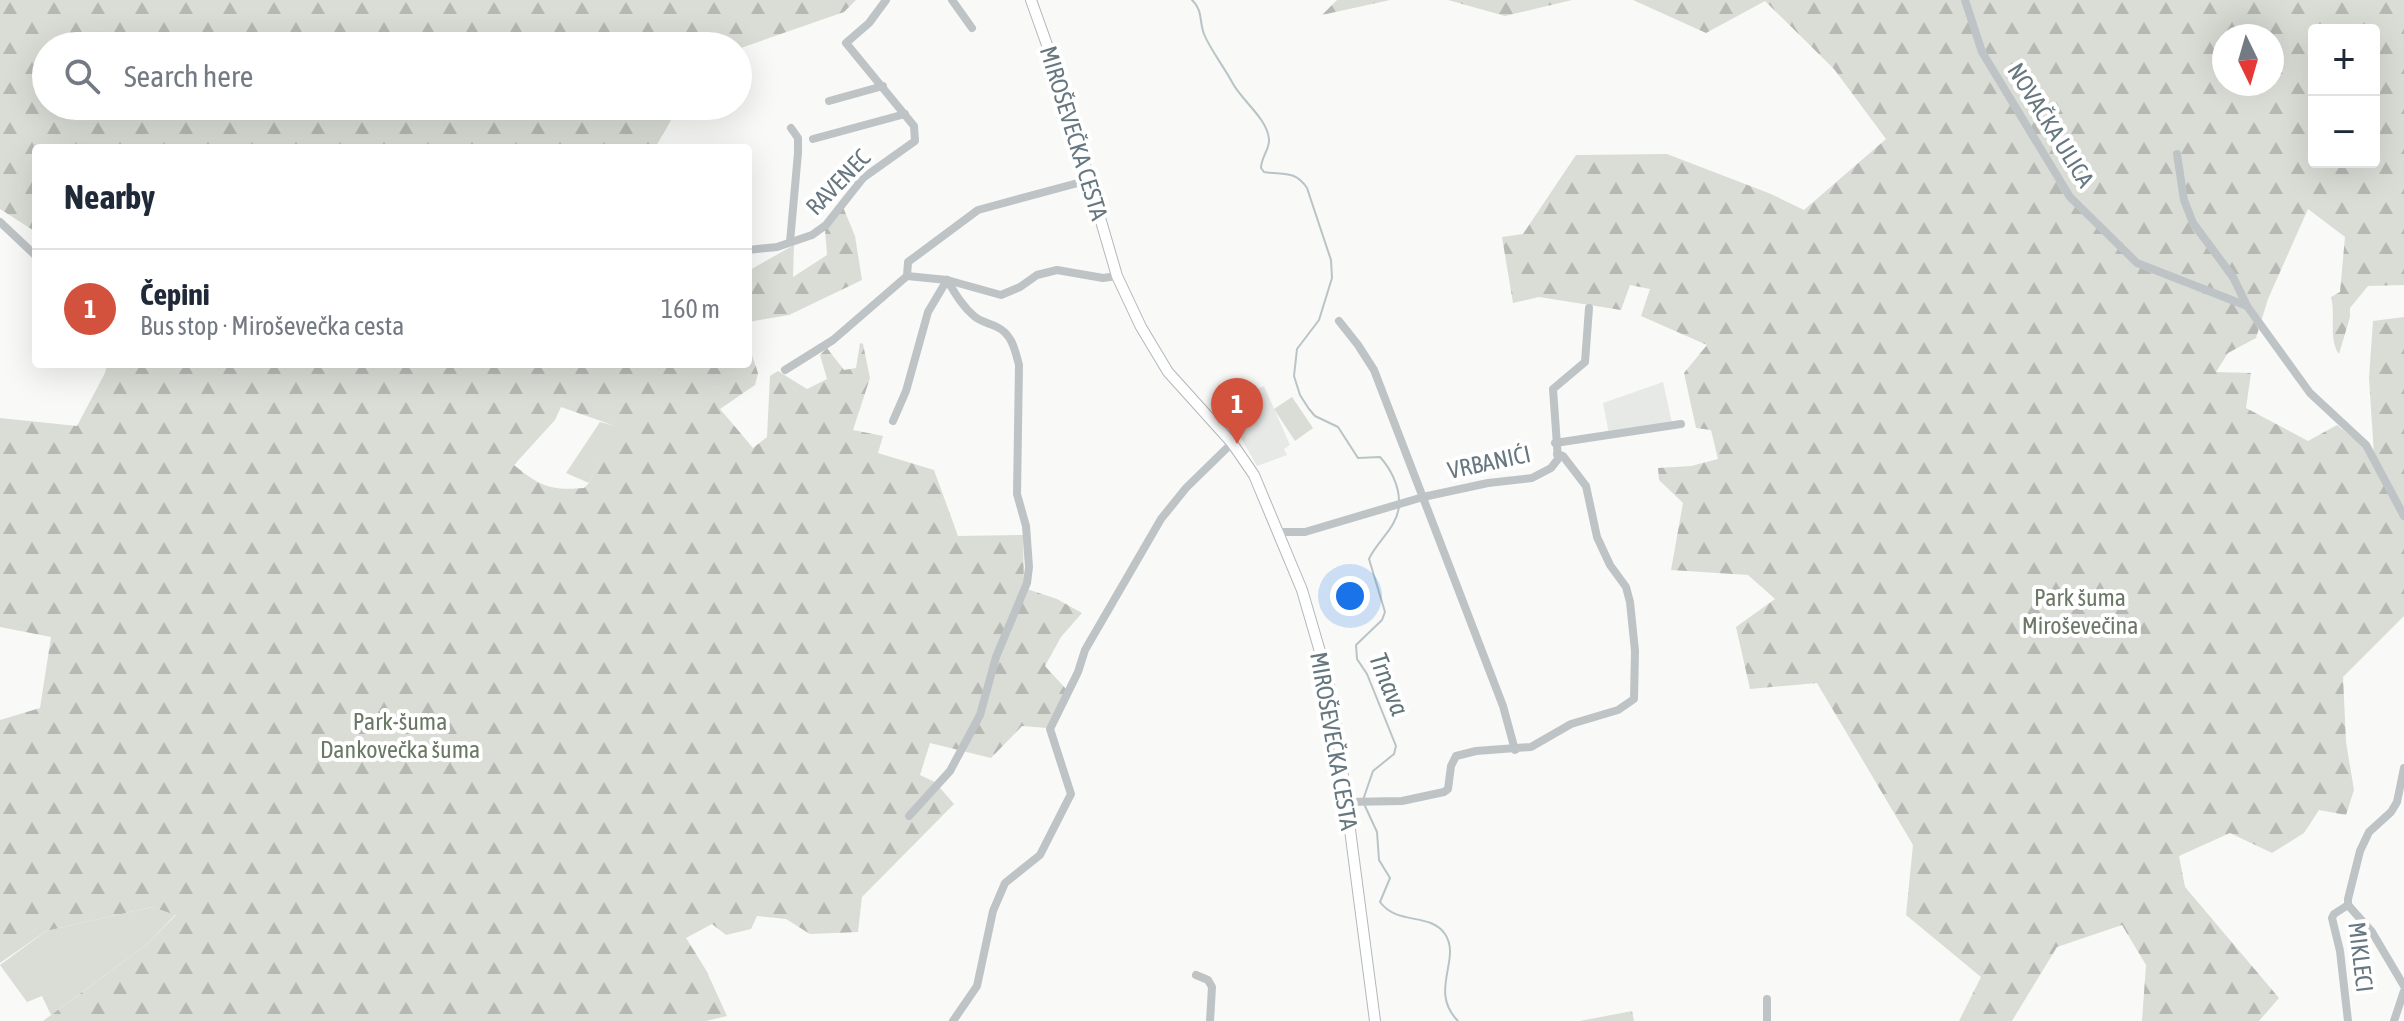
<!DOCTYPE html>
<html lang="en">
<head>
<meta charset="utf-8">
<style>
	body { margin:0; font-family:"Asap Condensed",sans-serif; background:#f2f2f3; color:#1f2937 }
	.controls { position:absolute; right:24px; top:24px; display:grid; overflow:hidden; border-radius:8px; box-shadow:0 8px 32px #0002 }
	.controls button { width:72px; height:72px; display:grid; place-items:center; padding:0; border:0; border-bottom:2px solid #e0e1e3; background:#fff; color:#1f2937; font:40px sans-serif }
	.compass { position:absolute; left:2212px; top:24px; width:72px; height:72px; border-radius:50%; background:#fff; box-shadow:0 8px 32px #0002; rotate:175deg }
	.you { position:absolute; left:1350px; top:596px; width:28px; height:28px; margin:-20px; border:6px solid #fff; border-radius:50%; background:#1a73e8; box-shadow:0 0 0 12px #1a73e833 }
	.badge { display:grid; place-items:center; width:52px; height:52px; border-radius:50%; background:#d3523d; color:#fff; font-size:26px; font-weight:700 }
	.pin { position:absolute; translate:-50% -66px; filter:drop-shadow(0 2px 4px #0008) }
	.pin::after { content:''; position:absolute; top:42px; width:28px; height:24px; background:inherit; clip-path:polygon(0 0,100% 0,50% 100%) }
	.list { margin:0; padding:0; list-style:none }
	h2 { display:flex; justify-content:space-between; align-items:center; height:104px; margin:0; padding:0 32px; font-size:34px }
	h2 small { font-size:26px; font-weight:400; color:#747a83 }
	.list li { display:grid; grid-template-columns:52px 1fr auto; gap:24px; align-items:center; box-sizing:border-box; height:120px; padding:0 32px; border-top:2px solid #e0e1e3 }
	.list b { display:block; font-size:30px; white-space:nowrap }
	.list p { margin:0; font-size:26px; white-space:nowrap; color:#747a83 }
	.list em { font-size:26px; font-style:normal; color:#747a83 }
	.icon { flex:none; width:44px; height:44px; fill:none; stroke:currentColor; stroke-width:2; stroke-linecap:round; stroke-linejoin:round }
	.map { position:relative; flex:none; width:2404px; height:1021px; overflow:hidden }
	.search { position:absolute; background:#fff; box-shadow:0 8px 32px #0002; left:32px; top:32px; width:720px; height:88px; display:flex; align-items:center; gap:20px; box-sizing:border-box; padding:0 28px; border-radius:44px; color:#747a83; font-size:30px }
	.panel { position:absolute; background:#fff; box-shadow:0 8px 32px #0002; left:32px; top:144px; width:720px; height:224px; border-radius:8px }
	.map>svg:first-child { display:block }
	.built { fill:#e7e9e7 }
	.green { fill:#daddd6 }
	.forest { fill:url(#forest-firs); fill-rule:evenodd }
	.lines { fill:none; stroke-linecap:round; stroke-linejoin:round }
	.stream { stroke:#b8c4c7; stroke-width:2 }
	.major-casing { stroke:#b2b8bb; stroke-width:12 }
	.minor { stroke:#bec3c6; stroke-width:8 }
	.major { stroke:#fff; stroke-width:10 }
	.labels { text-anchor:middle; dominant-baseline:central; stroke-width:8; stroke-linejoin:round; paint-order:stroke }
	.street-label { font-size:24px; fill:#66777f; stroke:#fff }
	.park-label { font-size:24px; fill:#6a7865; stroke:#fff }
	.water-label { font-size:26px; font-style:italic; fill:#617579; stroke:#fff }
</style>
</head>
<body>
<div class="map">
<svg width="2404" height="1021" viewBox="0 0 2404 1021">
	<defs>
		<pattern id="forest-firs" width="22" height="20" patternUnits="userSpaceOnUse" patternTransform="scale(2)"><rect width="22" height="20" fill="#daddd6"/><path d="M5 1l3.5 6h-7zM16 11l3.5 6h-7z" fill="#b5b8b3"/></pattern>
	</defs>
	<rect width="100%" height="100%" fill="#f9f9f7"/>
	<g class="built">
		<polygon points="1663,382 1672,423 1609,434 1603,403"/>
		<polygon points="1264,386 1290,445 1284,449 1287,455 1257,466 1233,424 1234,415 1255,390"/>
	</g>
	<g class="green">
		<polygon points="1292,397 1313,428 1295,441 1274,409"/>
		<polygon points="600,422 616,426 589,483 566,473"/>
		<polygon points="152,907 176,914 146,945 51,1015 42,996 27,1002 0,965 46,931"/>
	</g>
	<g class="forest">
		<polygon points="0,0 856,0 844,12 738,49 738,46 46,46 46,106 679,106 655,148 36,148 36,232 0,209"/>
		<polygon points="1337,0 1390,0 1322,15"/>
		<polygon points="1448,0 1572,0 1505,16"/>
		<path d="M1633,0H2404V285L2368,286L2350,308V317L2339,354C2328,339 2336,315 2331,297L2340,292L2345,237L2308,209L2268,299L2256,338L2228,353L2216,372L2251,373L2246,408L2308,441L2337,425L2374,455L2369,378L2373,321L2404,317V616L2343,677L2346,742L2354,790L2346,815L2319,810L2304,833L2272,853L2230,833L2179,856L2185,887L2279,998L2259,1021H2142L2146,965L2122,925L2057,947L2012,1021H1959L1981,977L1906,915L1913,845L1817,683L1750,689L1736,627L1775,599L1748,575L1671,570L1683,503L1659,480L1658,468L1691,466L1718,459L1711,430L1696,428L1684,373L1707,345L1641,316L1650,289L1630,285L1621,310L1539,297L1513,303L1502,237L1523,234L1576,155L1667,154L1771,194L1804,210L1886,139L1834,69L1765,1L1706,33ZM2314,30H2374V162H2314ZM2224,36H2272V84H2224Z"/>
		<polygon points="843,207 855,236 862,280 789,315 748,322 748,271 794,245 793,277 827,255 825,229"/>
		<path d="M748,343L758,373L755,385L720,409L753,448L767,437L770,376L778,371L807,389L827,379L820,355L827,348L844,370L856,368L860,343L863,344L870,378L853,430L883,436L878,453L934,470L958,536L1023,535L1024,588L1057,599L1082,613L1061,637L1045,666L1066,689L1047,728L1022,726L991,758L930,743L920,775L935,782L954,804L862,897L858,932L810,934L786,919L757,916L751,929L726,935L712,924L686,938L706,970L727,1016L706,1021H43L146,945L176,915L152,907L46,931L0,963V720L40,708L51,637L0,627V418L77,426L105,373L107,364H748ZM561,407L615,426L589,483L584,488C550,491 540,486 514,465L555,420Z"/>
		<polygon points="1632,1011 1634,1021 1580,1021"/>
	</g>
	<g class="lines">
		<g class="stream">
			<path d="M1192,0C1203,10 1199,21 1204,34C1210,49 1224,67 1232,82C1241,100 1267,118 1269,139C1270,149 1261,157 1261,168L1264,172C1283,175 1295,170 1307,188L1331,260L1332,278L1319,320L1297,349L1294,376L1300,395L1309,409L1315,416L1338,427L1358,458L1380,457C1391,469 1399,486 1399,501"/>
			<path d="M1363,800L1373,771L1394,754L1396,746L1367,674L1357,659L1356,645L1382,620L1385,612L1369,559C1377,541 1396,529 1399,507"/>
			<path d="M1365,806L1377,832L1379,860L1390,878L1380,902C1398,926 1430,912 1445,934C1462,959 1428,991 1458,1021"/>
		</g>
		<g class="major-casing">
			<polyline id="major" points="1031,0 1061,84 1117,276 1141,327 1168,372 1232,443 1254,475 1302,590 1328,679 1338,738 1375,1021"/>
		</g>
		<g class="minor">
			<polyline points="952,0 972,28"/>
			<polyline points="1965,0 1982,52 2070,197 2137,263 2247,306"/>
			<polyline points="829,101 883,86"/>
			<polyline points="813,139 905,114"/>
			<polyline points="2177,154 2184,200 2193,223 2233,277 2247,306 2310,393 2366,445 2404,516"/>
			<polyline points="0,222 36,256"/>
			<polyline points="790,242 798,153 798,138 791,128"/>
			<polyline points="748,250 777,247 812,235 826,225 863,178 915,141 914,126 846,43 869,23 886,0"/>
			<polyline points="907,276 947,280 1001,295 1020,287 1037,275 1057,270 1103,278 1117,276"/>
			<polyline points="907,276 908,262 978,210 1089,180"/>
			<polyline points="1339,321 1358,345 1374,370 1503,706 1515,750"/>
			<polyline points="785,370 833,340 907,276"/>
			<polyline points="893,421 906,391 928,312 947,280"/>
			<polyline points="1555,443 1681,424"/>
			<polyline points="1279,532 1305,532 1423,497 1488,483 1532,478 1551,468 1558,459 1553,389 1585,362 1589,308"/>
			<polyline points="2404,768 2397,802 2391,812 2369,832 2360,851 2348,899 2348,905 2372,932 2404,986"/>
			<polyline points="1346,802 1402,801 1444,792 1448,789 1451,766 1456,756 1476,751 1531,747 1571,724 1618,710 1634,699 1635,651 1630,602 1626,587 1610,565 1597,537 1586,486 1563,456 1557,454"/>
			<path d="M909,816L950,771L972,730L980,715L996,657L1027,583L1029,567L1026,526L1017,494L1019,365C1015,350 1012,334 997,327C989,323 981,322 974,316C962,306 955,293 947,280"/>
			<polyline points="2348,905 2334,914 2332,918 2340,951 2348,1021"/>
			<polyline points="1196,975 1208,980 1212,987 1210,1021"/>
			<polyline points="953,1021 977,986 993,911 1005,883 1040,855 1071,794 1050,729 1078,672 1085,650 1161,519 1186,488 1232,443"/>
			<polyline points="1767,1021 1767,999"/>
			<polyline points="2394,1021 2404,991"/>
		</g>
		<use href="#major" class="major"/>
	</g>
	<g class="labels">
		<g class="street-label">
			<text transform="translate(2051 125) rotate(58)">NOVAČKA ULICA</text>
			<text transform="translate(1074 133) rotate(73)">MIROŠEVEČKA CESTA</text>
			<text transform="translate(838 182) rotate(-46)">RAVENEC</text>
			<text transform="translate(1489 462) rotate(-12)">VRBANIĆI</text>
			<text transform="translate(1334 741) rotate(80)">MIROŠEVEČKA CESTA</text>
			<text transform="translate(2361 957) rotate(83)">MIKLECI</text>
		</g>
		<g class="park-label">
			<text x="2080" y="597">Park šuma<tspan x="2080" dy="28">Miroševečina</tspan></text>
			<text x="400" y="721">Park-šuma<tspan x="400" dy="28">Dankovečka šuma</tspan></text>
		</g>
		<g class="water-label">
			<text transform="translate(1389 684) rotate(68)">Trnava</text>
		</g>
	</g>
</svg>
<div class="controls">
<button>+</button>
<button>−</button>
</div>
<svg class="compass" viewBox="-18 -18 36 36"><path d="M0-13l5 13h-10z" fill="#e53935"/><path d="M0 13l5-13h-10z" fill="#747a83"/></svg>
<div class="you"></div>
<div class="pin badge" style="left:1237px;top:444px">1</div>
<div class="search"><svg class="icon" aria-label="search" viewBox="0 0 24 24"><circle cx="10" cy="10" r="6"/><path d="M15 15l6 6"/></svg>Search here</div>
<section class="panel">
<h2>Nearby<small></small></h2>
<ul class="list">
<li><span class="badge">1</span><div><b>Čepini</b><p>Bus stop · Miroševečka cesta</p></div><em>160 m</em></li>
</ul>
</section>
</div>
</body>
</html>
